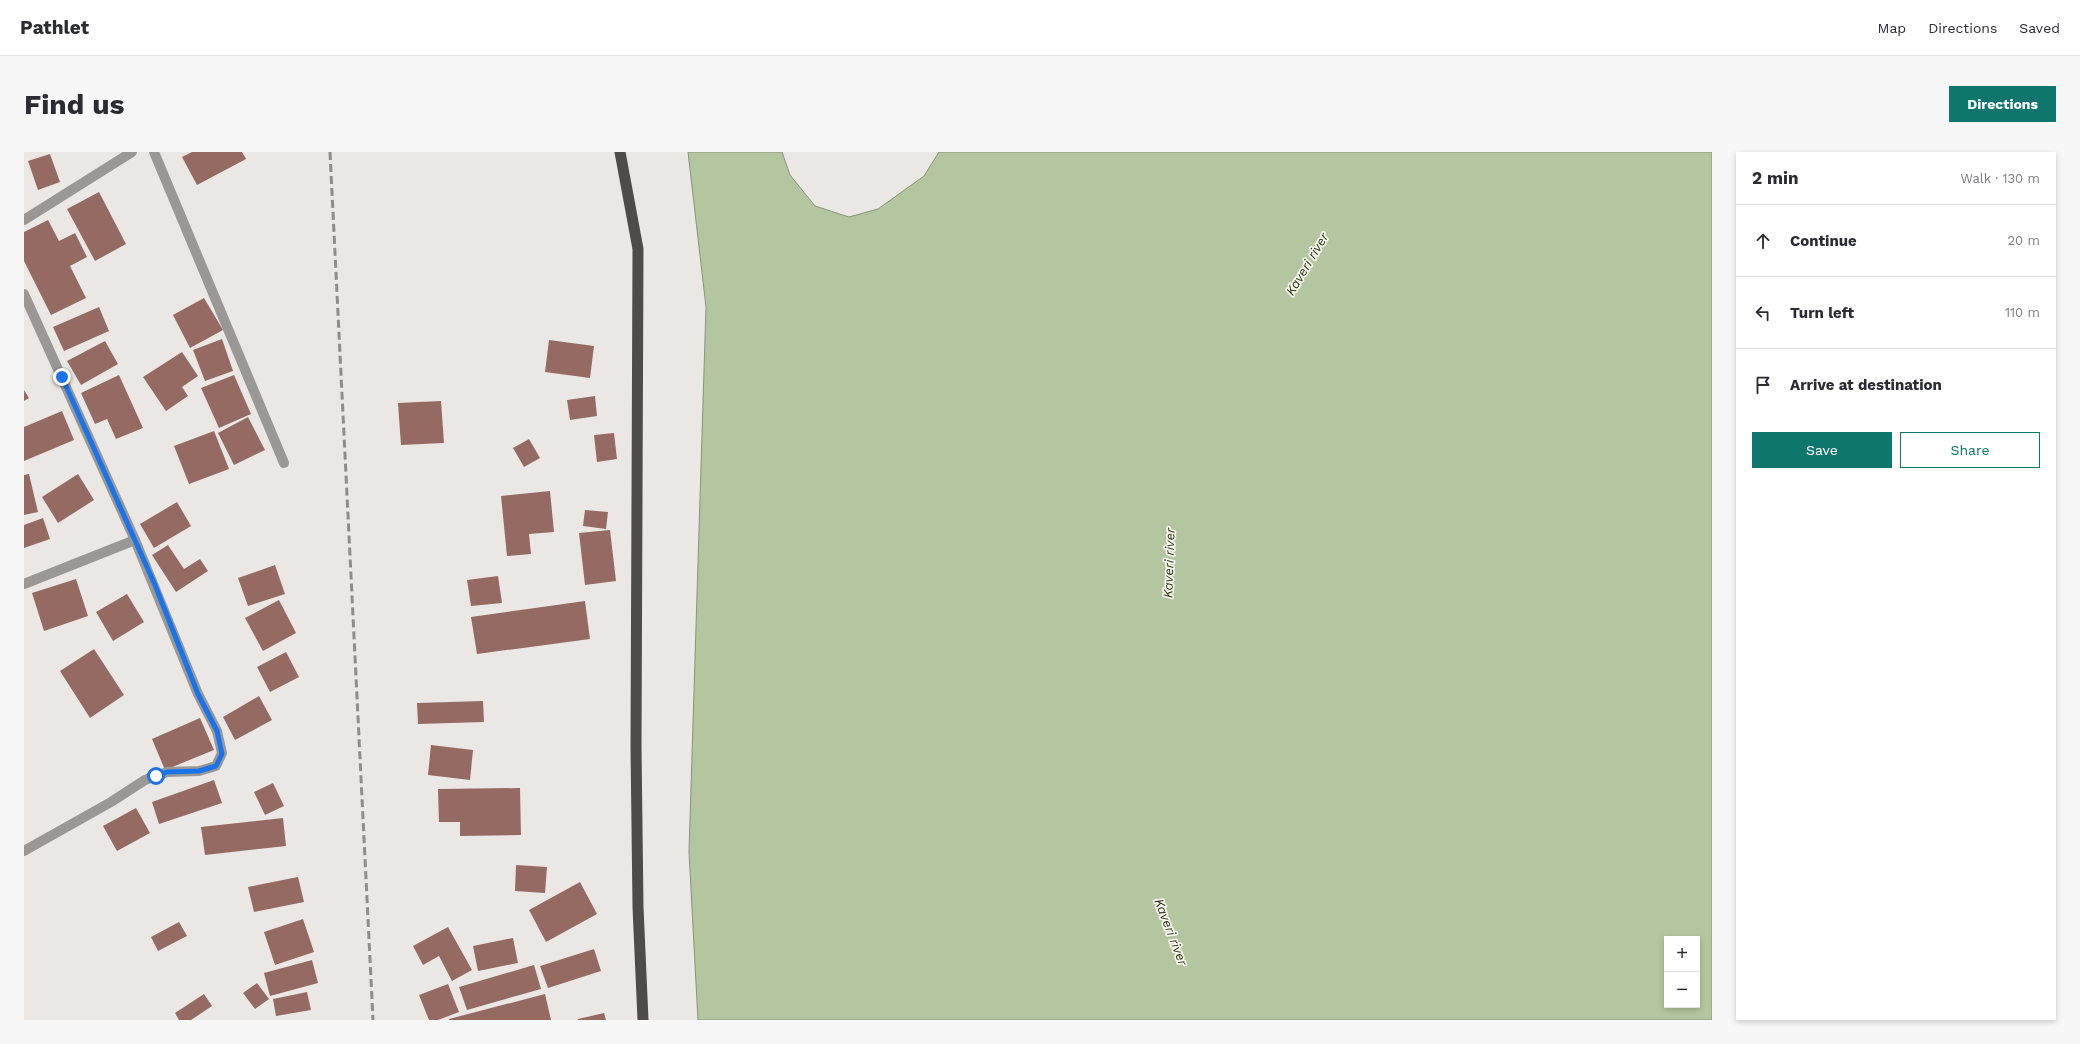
<!DOCTYPE html>
<html lang="en">
<head>
<meta charset="utf-8">
<style>
	body { margin:0; font-family:"Work Sans",sans-serif; background:#f7f7f7; color:#2b2b33 }
	.controls { position:absolute; right:12px; bottom:12px; display:grid; overflow:hidden; border-radius:0px; box-shadow:0 2px 6px #0003 }
	.controls button { width:36px; height:36px; display:grid; place-items:center; padding:0; border:0; border-bottom:1px solid #e1e1e2; background:#fff; color:#2b2b33; font:20px sans-serif }
	.stop { position:absolute; width:12px; height:12px; margin:-9px; border:3px solid #1a73e8; border-radius:50%; background:#fff }
	.stop.end { background:#1a73e8; border-color:#fff; box-shadow:0 1px 4px #0008 }
	.list { margin:0; padding:0; list-style:none }
	h2 { display:flex; justify-content:space-between; align-items:center; height:52px; margin:0; padding:0 16px; font-size:17px }
	h2 small { font-size:13px; font-weight:400; color:#7c7c81 }
	.list li { display:grid; grid-template-columns:26px 1fr auto; gap:12px; align-items:center; box-sizing:border-box; height:72px; padding:0 16px; border-top:1px solid #e1e1e2 }
	.list b { display:block; font-size:15px; white-space:nowrap }
	.list em { font-size:13px; font-style:normal; color:#7c7c81 }
	.actions { display:flex; gap:8px; padding:12px 16px }
	.actions a { flex:1; padding:9px 0; border:1px solid #0f766e; border-radius:0px; text-align:center; font-size:14px; color:#0f766e }
	.actions .main { background:#0f766e; color:#fff }
	.icon { flex:none; width:22px; height:22px; fill:none; stroke:currentColor; stroke-width:2; stroke-linecap:round; stroke-linejoin:round }
	.map { position:relative; flex:none; width:1688px; height:868px; overflow:hidden; border-radius:0px }
	header { display:flex; align-items:center; gap:24px; box-sizing:border-box; height:56px; padding:0 20px; background:#fff; border-bottom:1px solid #e1e1e2 }
	header strong { font-size:19px }
	nav { display:flex; gap:22px; margin-inline-start:auto; font-size:14px }
	.intro { display:flex; align-items:center; justify-content:space-between; box-sizing:border-box; height:96px; padding:0 24px }
	h1 { margin:0; font-size:28px }
	.button { padding:10px 18px; border-radius:0px; background:#0f766e; color:#fff; font-size:14px; font-weight:700 }
	main { display:flex; gap:24px; padding:0 24px }
	aside { flex:1; background:#fff; border-radius:0px; box-shadow:0 2px 6px #0003 }
	.map>svg:first-child { display:block }
	.water { fill:#b4c69f; stroke:#889479; fill-rule:evenodd }
	.building { fill:#956a63 }
	.lines { fill:none; stroke-linecap:round; stroke-linejoin:round }
	.minor { stroke:#999897; stroke-width:10 }
	.trunk { stroke:#4e4c4a; stroke-width:11 }
	.rail { stroke:#8f8c8a; stroke-width:3; stroke-dasharray:8 4; stroke-linecap:butt }
	.route { stroke:#1a73e8; stroke-width:5 }
	.labels { text-anchor:middle; dominant-baseline:central; stroke-width:3.5; stroke-linejoin:round; paint-order:stroke }
	.water-label { font-size:13px; font-style:italic; fill:#27380d; stroke:#f8f4f1 }
</style>
</head>
<body>
<header>
<strong>Pathlet</strong>
<nav><a>Map</a><a>Directions</a><a>Saved</a></nav>
</header>
<div class="intro"><h1>Find us</h1><a class="button">Directions</a></div>
<main>
<div class="map">
<svg width="1688" height="868" viewBox="0 0 1688 868">
	<rect width="100%" height="100%" fill="#ebe7e4"/>
	<path class="water" d="M664,0H758L766,23L791,54L825,65L854,57L900,24L915,0H1688V868H674L665,700L682,155ZM1643,787H1673V853H1643Z"/>
	<g class="building">
		<polygon points="168,0 218,0 222,7 173,33 158,5"/>
		<polygon points="26,2 36,30 14,38 4,9"/>
		<polygon points="75,40 102,92 71,109 43,57"/>
		<polygon points="24,68 35,89 51,81 63,105 46,114 62,146 27,163 0,109 0,80"/>
		<polygon points="180,146 199,178 166,196 149,163"/>
		<polygon points="75,155 85,179 40,199 29,175"/>
		<polygon points="198,187 209,219 181,229 169,198"/>
		<polygon points="525,188 570,194 566,226 521,220"/>
		<polygon points="81,189 94,212 57,233 43,209"/>
		<polygon points="158,200 174,224 158,235 164,244 142,259 119,225"/>
		<polygon points="95,223 119,276 92,287 83,267 71,272 57,241"/>
		<polygon points="210,223 227,262 195,276 177,236"/>
		<polygon points="0,238 5,246 0,249"/>
		<polygon points="571,244 573,264 546,268 543,248"/>
		<polygon points="417,249 420,291 377,293 374,251"/>
		<polygon points="38,259 50,288 0,309 0,275"/>
		<polygon points="224,265 241,298 210,313 194,281"/>
		<polygon points="190,279 205,317 165,332 150,294"/>
		<polygon points="590,281 593,307 573,310 570,283"/>
		<polygon points="505,287 516,306 500,315 489,296"/>
		<polygon points="5,322 14,360 0,363 0,323"/>
		<polygon points="54,322 70,348 34,371 18,345"/>
		<polygon points="526,339 530,380 505,382 507,402 483,404 477,344"/>
		<polygon points="153,350 167,374 130,396 116,372"/>
		<polygon points="561,358 584,360 582,377 559,374"/>
		<polygon points="19,366 26,387 0,396 0,373"/>
		<polygon points="586,378 592,429 561,433 555,381"/>
		<polygon points="144,393 160,417 176,407 184,419 152,440 128,403"/>
		<polygon points="251,413 261,442 224,454 214,426"/>
		<polygon points="474,424 478,451 447,454 443,428"/>
		<polygon points="52,427 64,464 20,479 8,441"/>
		<polygon points="103,442 120,470 89,489 72,460"/>
		<polygon points="255,448 272,481 239,499 221,466"/>
		<polygon points="561,449 566,487 453,502 447,465"/>
		<polygon points="70,497 100,543 66,566 36,519"/>
		<polygon points="262,500 275,525 246,540 233,515"/>
		<polygon points="235,544 248,568 211,588 199,565"/>
		<polygon points="459,549 460,570 394,572 393,551"/>
		<polygon points="176,566 190,598 141,618 128,587"/>
		<polygon points="407,593 449,598 446,628 404,623"/>
		<polygon points="190,628 198,651 135,672 128,650"/>
		<polygon points="249,631 260,654 241,663 230,640"/>
		<polygon points="496,636 497,683 436,684 436,670 415,670 414,637"/>
		<polygon points="112,656 126,681 93,699 79,674"/>
		<polygon points="259,666 262,694 181,703 177,675"/>
		<polygon points="492,713 523,715 521,741 491,739"/>
		<polygon points="274,725 280,750 230,760 224,735"/>
		<polygon points="556,730 573,762 522,790 505,758"/>
		<polygon points="279,767 290,800 251,813 240,780"/>
		<polygon points="155,770 163,784 134,799 127,785"/>
		<polygon points="424,775 448,818 428,829 415,804 399,813 389,794"/>
		<polygon points="489,786 494,811 454,819 449,794"/>
		<polygon points="570,797 577,819 524,836 516,814"/>
		<polygon points="288,808 294,831 246,844 240,821"/>
		<polygon points="510,813 517,837 443,858 435,835"/>
		<polygon points="233,831 245,847 231,857 219,841"/>
		<polygon points="424,832 435,860 414,868 405,868 395,843"/>
		<polygon points="283,840 287,858 252,864 249,847"/>
		<polygon points="180,842 188,854 167,868 155,868 151,861"/>
		<polygon points="521,842 527,868 425,868 425,867"/>
		<polygon points="580,861 582,868 554,868 554,867"/>
	</g>
	<g class="lines">
		<g class="minor">
			<polyline points="130,0 260,311"/>
			<polyline points="0,68 108,0"/>
			<polyline points="0,142 111,388 174,542 193,579 198,601 192,614 175,619 143,620 121,628 87,650 0,699"/>
			<polyline points="0,432 111,388"/>
		</g>
		<polyline class="trunk" points="596,0 614,97 612,595 614,755 619,868"/>
		<polyline class="rail" points="306,0 349,868"/>
	</g>
	<g class="lines">
		<polyline class="route" points="38,225 131,433 174,542 193,579 198,602 192,614 175,619 143,620 132,624"/>
	</g>
	<g class="labels">
		<g class="water-label">
			<text transform="translate(1283 112) rotate(-59)">Kaveri river</text>
			<text transform="translate(1145 411) rotate(-88)">Kaveri river</text>
			<text transform="translate(1147 780) rotate(69)">Kaveri river</text>
		</g>
	</g>
</svg>
<div class="controls">
<button>+</button>
<button>−</button>
</div>
<div class="stop" style="left:132px;top:624px"></div>
<div class="stop end" style="left:38px;top:225px"></div>
</div>
<aside>
<h2>2 min<small>Walk · 130 m</small></h2>
<ul class="list">
<li><svg class="icon" aria-label="ahead" viewBox="0 0 24 24"><path d="M12 20V5M6 11l6-6 6 6"/></svg><div><b>Continue</b></div><em>20 m</em></li>
<li><svg class="icon" aria-label="left" viewBox="0 0 24 24"><path d="M17 20v-9H6M10 6l-5 5 5 5"/></svg><div><b>Turn left</b></div><em>110 m</em></li>
<li><svg class="icon" aria-label="arrive" viewBox="0 0 24 24"><path d="M6 21V4h12l-3 4 3 4H6"/></svg><div><b>Arrive at destination</b></div></li>
</ul>
<div class="actions"><a class="main">Save</a><a>Share</a></div>
</aside>
</main>
</body>
</html>
